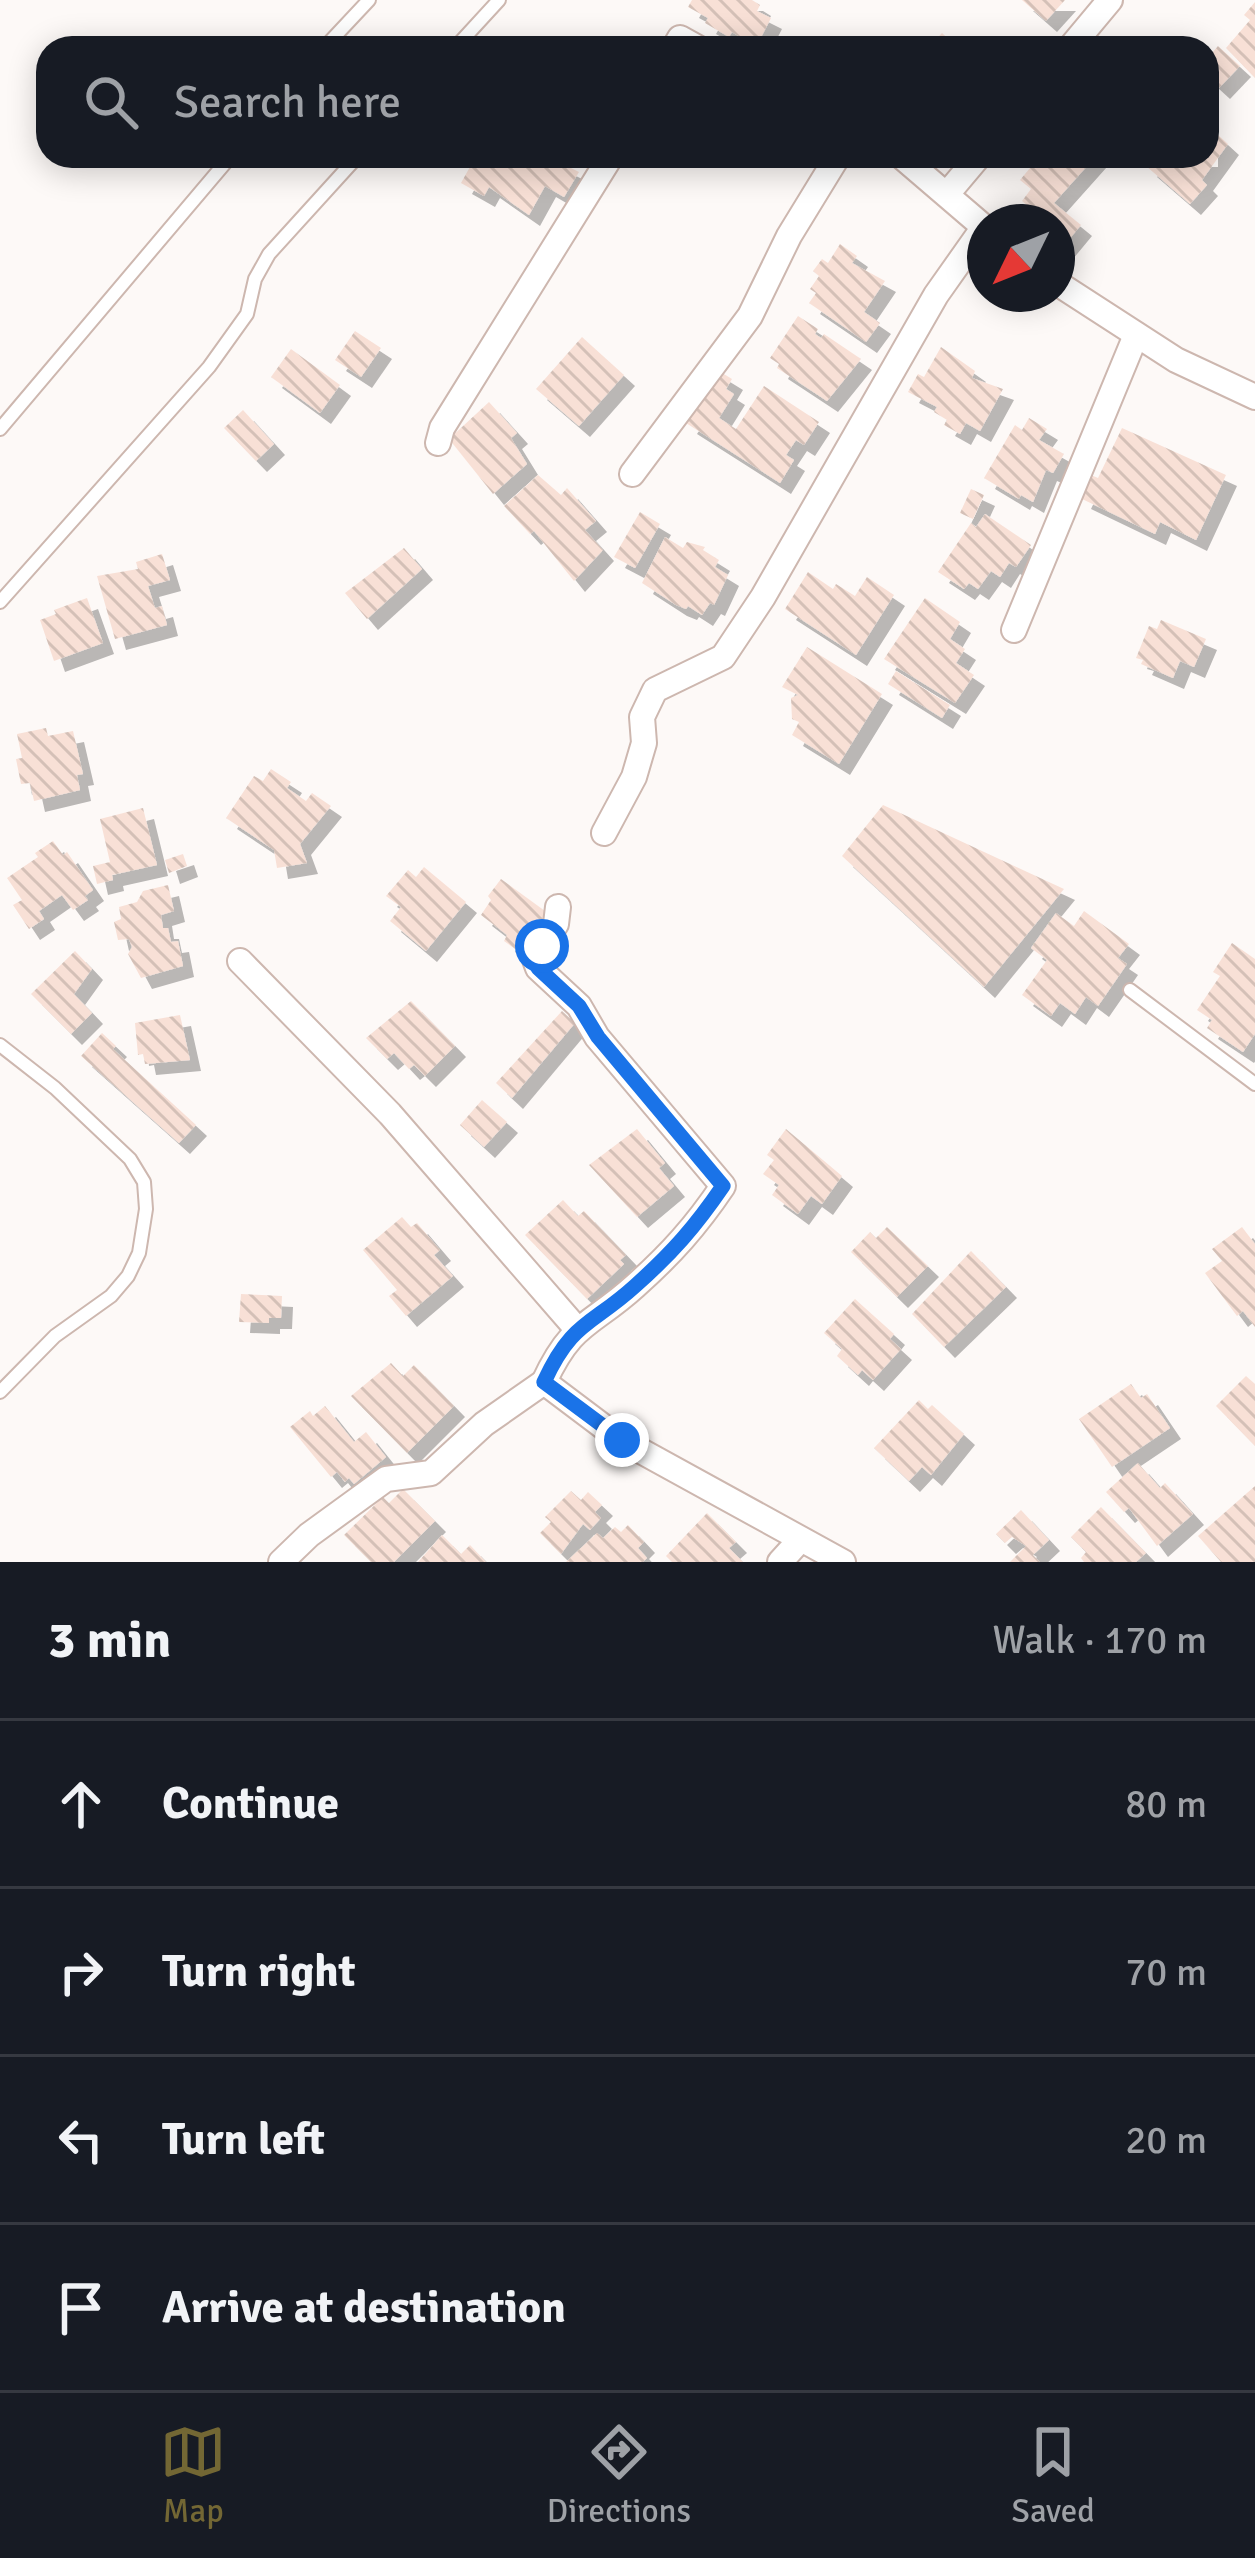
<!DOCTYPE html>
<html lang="en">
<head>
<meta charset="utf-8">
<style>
	body { margin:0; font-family:Signika,sans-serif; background:#242831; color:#f1f3f6 }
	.compass { position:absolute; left:967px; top:204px; width:108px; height:108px; border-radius:50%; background:#171b24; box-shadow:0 6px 30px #0003; rotate:227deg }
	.stop { position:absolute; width:36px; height:36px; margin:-27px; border:9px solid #1a73e8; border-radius:50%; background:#fff }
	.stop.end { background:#1a73e8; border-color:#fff; box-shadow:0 3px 12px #0008 }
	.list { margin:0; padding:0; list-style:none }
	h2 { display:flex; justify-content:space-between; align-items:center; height:156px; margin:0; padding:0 48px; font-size:51px }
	h2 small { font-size:39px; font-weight:400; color:#9ea1a6 }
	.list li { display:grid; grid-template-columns:78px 1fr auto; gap:36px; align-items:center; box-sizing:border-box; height:168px; padding:0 48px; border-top:3px solid #363941 }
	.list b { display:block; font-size:45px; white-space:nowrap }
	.list em { font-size:39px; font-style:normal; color:#9ea1a6 }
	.icon { flex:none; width:66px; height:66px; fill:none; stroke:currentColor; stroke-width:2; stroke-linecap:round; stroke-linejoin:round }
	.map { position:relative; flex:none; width:1255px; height:1562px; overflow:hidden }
	.search { position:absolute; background:#171b24; box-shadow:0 6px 30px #0003; left:36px; right:36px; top:36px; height:132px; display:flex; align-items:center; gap:30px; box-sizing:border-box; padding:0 42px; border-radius:36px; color:#9ea1a6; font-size:45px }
	.sheet { height:828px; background:#171b24 }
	nav { display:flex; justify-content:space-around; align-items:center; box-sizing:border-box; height:168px; border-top:3px solid #363941; background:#171b24; font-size:33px; color:#9ea1a6 }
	nav a { display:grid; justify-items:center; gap:6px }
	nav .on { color:#736734 }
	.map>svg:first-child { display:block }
	.building { fill:url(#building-back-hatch); filter:url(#shadow) }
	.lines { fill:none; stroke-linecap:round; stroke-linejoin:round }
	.service-casing { stroke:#cdb7af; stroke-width:16 }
	.minor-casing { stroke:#cdb7af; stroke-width:28 }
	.service { stroke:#fff; stroke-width:12 }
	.minor { stroke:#fff; stroke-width:24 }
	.route { stroke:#1a73e8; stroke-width:15 }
</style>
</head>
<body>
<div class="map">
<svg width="1255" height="1562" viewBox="0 0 1255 1562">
	<defs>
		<pattern id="building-back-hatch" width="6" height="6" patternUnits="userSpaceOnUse" patternTransform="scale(3)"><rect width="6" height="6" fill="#f8e0d6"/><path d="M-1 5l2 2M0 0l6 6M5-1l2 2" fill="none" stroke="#d4c0b7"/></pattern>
		<filter id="shadow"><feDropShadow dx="11" dy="11" stdDeviation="0" flood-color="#0004"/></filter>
	</defs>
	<rect width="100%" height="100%" fill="#fdf9f7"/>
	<g class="building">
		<polygon points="692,0 752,0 760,5 757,11 771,18 756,47 732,32 729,37 705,23 708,18 688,7"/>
		<polygon points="1022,0 1065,0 1046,21"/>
		<polygon points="1255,2 1255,78 1226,48 1250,20 1244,15"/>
		<polygon points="942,33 958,48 928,48"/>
		<polygon points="1218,46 1240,66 1219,88 1207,77 1207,59"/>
		<polygon points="1207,125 1228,144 1202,180 1207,185 1190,204 1146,166 1154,156 1207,156"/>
		<polygon points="476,156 501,168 507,156 547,156 579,172 564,197 545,186 529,215 489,187 484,196 461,183"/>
		<polygon points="1040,156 1096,156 1054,203 1081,225 1057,254 1057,222 1047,222 1022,201 1031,189 1020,180"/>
		<polygon points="840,244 857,256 852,263 885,281 864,312 880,323 866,342 809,303 816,293 810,289 819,276 813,271 822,259 828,263"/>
		<polygon points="798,316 818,329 815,334 821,338 824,334 861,359 827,401 777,368 779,364 770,358"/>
		<polygon points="355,331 381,348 361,377 335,360"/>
		<polygon points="582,337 624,375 579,426 536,389"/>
		<polygon points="941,347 975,371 972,378 1003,389 980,431 966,423 960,434 944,425 947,420 934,412 937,407 908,392 918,374 924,377"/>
		<polygon points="291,349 340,385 320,413 271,377"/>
		<polygon points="719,371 732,379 726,389 734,394 719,418 736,429 764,386 819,422 804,445 796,440 786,455 794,460 780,483 686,423"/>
		<polygon points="489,402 517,433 511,438 527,464 493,494 449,439"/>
		<polygon points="243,410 274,444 256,461 224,428"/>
		<polygon points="1029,418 1047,429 1039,440 1064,454 1053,473 1046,470 1033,502 1021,495 1019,499 984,478 1015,425 1022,430"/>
		<polygon points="1122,428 1226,475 1196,540 1160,522 1155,534 1080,498 1091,475 1098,478"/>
		<polygon points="538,475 561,495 567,488 596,521 585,530 603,550 574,581 534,531 530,534 504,506"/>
		<polygon points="971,489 984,495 973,519 960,513"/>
		<polygon points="640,512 660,524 635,568 614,557"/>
		<polygon points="985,514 1031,545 1016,567 1009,563 1000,577 991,571 978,589 969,583 964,589 938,572 971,523 976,527"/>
		<polygon points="665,537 683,548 687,542 705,547 703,550 719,560 715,567 728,575 714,605 710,603 702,615 688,606 686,609 676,605 642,583"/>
		<polygon points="404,548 422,569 367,619 345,593"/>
		<polygon points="162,554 170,580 148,586 155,608 162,606 167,625 115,639 97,576 138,569 136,562"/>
		<polygon points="808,572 833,589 836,584 855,596 867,577 894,595 856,655 785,609"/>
		<polygon points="87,598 103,643 54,661 40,620 56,614 54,610"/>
		<polygon points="925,598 960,622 950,639 965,649 956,663 974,675 955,703 884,659"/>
		<polygon points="1161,620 1206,639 1194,667 1180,661 1173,678 1141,664 1143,660 1136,658 1149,626 1157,629"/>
		<polygon points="807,647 882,694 839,764 792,735 799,722 792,719 791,698 798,695 782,687"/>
		<polygon points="896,671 950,705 942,718 888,684"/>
		<polygon points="46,728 48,736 73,731 83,774 77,775 80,790 34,801 30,783 21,784 16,759 22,758 17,734"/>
		<polygon points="271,769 291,782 287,788 306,801 312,793 331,806 300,844 307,863 277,868 274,850 226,818 254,776 263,781"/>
		<polygon points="883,805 1064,889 984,987 842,856"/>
		<polygon points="143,808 157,865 112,875 113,880 97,884 93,866 110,862 100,819"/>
		<polygon points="53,841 63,855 67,852 93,890 85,896 88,900 73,910 62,895 39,911 44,919 29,929 13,905 22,900 7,878 38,857 35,853"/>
		<polygon points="183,854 187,866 169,873 165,860"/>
		<polygon points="424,867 466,902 426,951 390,921 401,907 386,896 408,870 416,877"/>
		<polygon points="501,879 556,919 526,957 504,941 507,935 481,915 491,900 488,896"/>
		<polygon points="168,885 174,911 161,915 163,928 168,928 171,942 178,941 183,966 141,978 128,954 132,947 129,939 118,940 114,922 121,919 119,907 137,902 143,891"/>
		<polygon points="1084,911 1129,944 1118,958 1127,964 1098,1006 1086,997 1075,1014 1060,1003 1051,1016 1022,995 1047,960 1031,948 1056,913 1074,926"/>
		<polygon points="1232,943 1255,959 1255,1034 1243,1052 1207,1028 1212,1020 1197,1010 1220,976 1213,972"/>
		<polygon points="75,951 92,969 74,994 92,1013 71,1034 31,994"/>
		<polygon points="411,1001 455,1046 425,1076 414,1065 409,1069 394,1053 387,1059 366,1038"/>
		<polygon points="562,1011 575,1023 512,1098 496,1083"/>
		<polygon points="180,1015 190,1060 145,1064 143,1054 138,1055 135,1023"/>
		<polygon points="102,1033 116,1046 113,1049 196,1125 179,1143 81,1056"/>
		<polygon points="482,1100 507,1122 484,1147 460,1125"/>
		<polygon points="637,1129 665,1163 659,1168 674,1186 637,1217 589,1165"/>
		<polygon points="786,1129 842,1176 822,1204 811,1196 798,1214 772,1195 779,1185 763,1174 774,1160 767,1155"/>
		<polygon points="563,1200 578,1216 584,1211 626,1255 620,1260 624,1264 587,1299 525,1235"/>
		<polygon points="402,1217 411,1227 417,1223 440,1250 434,1255 453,1276 406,1316 389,1296 397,1290 363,1250"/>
		<polygon points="887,1227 928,1266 897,1297 851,1252 870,1232 876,1238"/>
		<polygon points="1242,1227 1255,1244 1255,1327 1243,1311 1237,1316 1205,1273 1222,1261 1212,1249"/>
		<polygon points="971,1251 1006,1287 944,1347 912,1314"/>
		<polygon points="241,1294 282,1296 281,1318 269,1318 269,1323 239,1322"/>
		<polygon points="855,1299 894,1334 890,1339 901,1349 873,1380 862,1370 858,1375 837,1356 842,1349 824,1333"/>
		<polygon points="391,1363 403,1376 414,1365 454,1406 407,1453 351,1396"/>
		<polygon points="1246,1376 1255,1384 1255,1446 1216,1406"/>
		<polygon points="1131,1384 1141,1398 1147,1394 1170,1428 1112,1467 1079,1419"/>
		<polygon points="919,1400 928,1409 932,1405 964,1434 931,1475 922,1467 909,1481 874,1448"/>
		<polygon points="325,1406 354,1442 366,1432 386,1457 354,1484 349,1478 345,1482 337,1472 331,1477 290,1427 310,1411 313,1416"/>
		<polygon points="1138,1463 1160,1488 1165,1483 1193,1514 1157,1546 1129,1508 1124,1512 1106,1492"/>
		<polygon points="1255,1486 1255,1562 1221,1562 1198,1536"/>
		<polygon points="403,1489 435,1521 394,1562 371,1562 344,1535 383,1497 389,1503"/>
		<polygon points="571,1491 581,1500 588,1492 602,1505 595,1512 601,1518 590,1530 583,1524 561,1554 540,1533 551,1522 545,1517"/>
		<polygon points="1101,1507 1146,1553 1136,1562 1084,1562 1081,1558 1086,1552 1071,1537"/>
		<polygon points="1021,1510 1049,1540 1033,1555 1040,1562 1010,1562 1026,1546 1012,1537 1005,1543 996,1534"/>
		<polygon points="707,1513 736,1542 729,1548 743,1562 672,1562 666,1556"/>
		<polygon points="628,1525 644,1542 638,1548 647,1558 643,1562 566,1562 597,1533 603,1538 615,1527 621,1532"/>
		<polygon points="442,1535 461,1554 470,1545 486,1562 418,1562"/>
	</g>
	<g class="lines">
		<g class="service-casing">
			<g id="service">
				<polyline points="324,48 369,0"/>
				<polyline points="455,48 499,0"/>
				<polyline points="0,429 231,156"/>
				<polyline points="0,602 209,367 247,314 255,279 269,254 358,156"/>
				<polyline points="1130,990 1255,1084"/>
				<polyline points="0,1045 55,1088 130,1159 144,1182 146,1209 139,1253 128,1276 111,1296 55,1336 0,1392"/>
			</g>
		</g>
		<g class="minor-casing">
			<g id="minor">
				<polyline points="674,48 680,38 698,48"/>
				<polyline points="1070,48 1110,0"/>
				<polyline points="901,156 985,228"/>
				<polyline points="947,194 979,156"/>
				<polyline points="1057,283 1176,360 1255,397"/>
				<polyline points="438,443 442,428 611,156"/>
				<polyline points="632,474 750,316 789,236 838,156"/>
				<polyline points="1014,630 1136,335"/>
				<polyline points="604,833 634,777 644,743 642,717 655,690 723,657 763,597 936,295 984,227"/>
				<path d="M558,907L556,924L534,957L538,968L579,1006L597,1037L723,1186C696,1226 671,1254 635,1286C591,1326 572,1321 544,1382L621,1440L843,1562"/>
				<polyline points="240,961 390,1114 576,1328"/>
				<polyline points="281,1562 309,1535 386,1479 431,1473 484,1424 544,1382"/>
				<polyline points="780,1562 800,1540"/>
			</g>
		</g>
		<use href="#service" class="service"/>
		<use href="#minor" class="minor"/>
	</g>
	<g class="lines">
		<path class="route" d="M542,946L534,957L538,968L579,1006L598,1037L723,1186C695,1227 672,1253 635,1286C591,1326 572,1321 544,1382L622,1440"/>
	</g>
</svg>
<svg class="compass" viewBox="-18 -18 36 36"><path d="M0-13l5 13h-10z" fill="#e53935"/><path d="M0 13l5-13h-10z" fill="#9ea1a6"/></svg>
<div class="stop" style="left:542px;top:946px"></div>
<div class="stop end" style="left:622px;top:1440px"></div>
<div class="search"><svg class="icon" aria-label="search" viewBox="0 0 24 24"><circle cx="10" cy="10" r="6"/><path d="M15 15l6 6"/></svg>Search here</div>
</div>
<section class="sheet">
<h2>3 min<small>Walk · 170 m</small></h2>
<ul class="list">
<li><svg class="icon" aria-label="ahead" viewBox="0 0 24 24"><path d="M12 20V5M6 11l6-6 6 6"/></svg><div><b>Continue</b></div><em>80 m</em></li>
<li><svg class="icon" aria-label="right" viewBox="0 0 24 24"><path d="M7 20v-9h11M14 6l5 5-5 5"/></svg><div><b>Turn right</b></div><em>70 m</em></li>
<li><svg class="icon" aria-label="left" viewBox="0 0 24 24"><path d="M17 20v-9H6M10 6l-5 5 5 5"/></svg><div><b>Turn left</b></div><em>20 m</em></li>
<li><svg class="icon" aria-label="arrive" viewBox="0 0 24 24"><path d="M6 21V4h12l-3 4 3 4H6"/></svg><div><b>Arrive at destination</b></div></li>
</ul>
</section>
<nav>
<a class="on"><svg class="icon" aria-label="map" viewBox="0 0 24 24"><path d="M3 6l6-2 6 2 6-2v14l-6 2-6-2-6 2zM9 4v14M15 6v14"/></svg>Map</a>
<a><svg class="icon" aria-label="directions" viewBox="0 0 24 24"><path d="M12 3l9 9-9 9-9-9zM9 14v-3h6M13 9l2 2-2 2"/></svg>Directions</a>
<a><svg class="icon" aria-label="saved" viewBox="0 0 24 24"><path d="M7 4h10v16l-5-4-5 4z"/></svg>Saved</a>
</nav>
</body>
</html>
